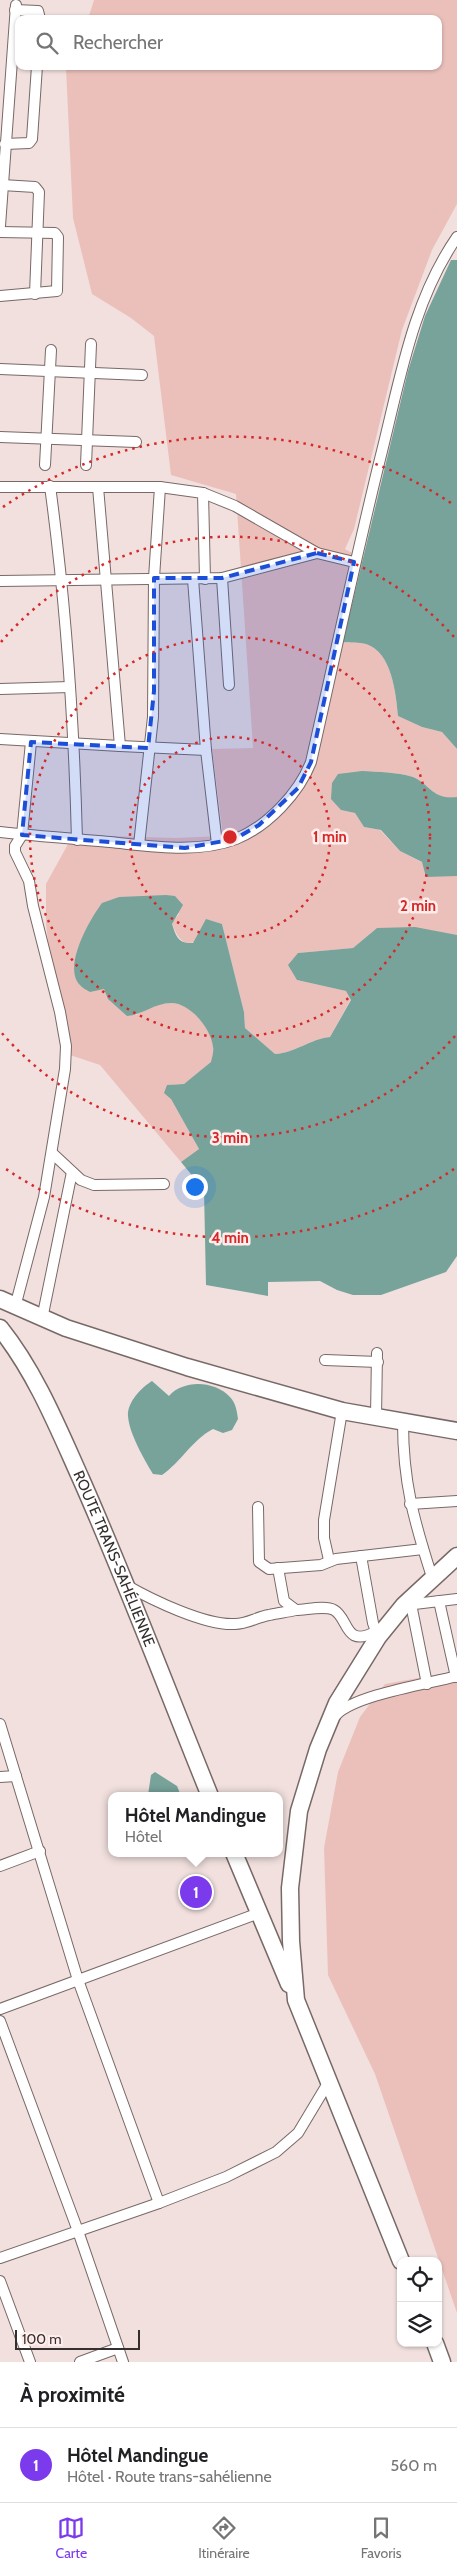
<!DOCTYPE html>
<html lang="fr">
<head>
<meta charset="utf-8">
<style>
	body { margin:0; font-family:Cabin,sans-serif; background:#f6f6f6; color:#202124 }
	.controls { position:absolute; right:15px; bottom:15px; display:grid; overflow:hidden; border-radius:10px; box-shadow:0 1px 4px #0004 }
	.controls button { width:45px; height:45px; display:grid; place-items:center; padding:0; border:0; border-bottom:1px solid #e0e0e0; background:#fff; color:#202124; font:25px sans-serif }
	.scale { position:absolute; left:15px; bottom:12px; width:125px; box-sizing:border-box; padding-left:5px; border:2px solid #352f2e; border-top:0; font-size:14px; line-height:18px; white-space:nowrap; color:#352f2e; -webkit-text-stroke:4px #feedeb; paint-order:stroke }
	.you { position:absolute; left:194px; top:1186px; width:18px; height:18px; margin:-12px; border:4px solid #fff; border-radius:50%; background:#1a73e8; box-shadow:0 0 0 8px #1a73e833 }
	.badge { display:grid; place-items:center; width:32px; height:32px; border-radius:50%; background:#7c3aed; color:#fff; font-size:16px; font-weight:700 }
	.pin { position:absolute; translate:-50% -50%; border:2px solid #fff; box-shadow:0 1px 5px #0006 }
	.popup { position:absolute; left:108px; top:1792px; width:175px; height:65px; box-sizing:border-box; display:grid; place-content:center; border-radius:10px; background:#fff; filter:drop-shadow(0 1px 4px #0005); font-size:16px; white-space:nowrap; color:#757577 }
	.popup b { font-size:19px; color:#202124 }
	.popup::after { content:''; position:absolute; left:50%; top:100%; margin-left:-10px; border:10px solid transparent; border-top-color:#fff }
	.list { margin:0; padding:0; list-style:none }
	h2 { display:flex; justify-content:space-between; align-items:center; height:65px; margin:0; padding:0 20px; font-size:21px }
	h2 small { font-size:16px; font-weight:400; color:#757577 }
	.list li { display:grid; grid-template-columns:32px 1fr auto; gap:15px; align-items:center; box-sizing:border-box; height:75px; padding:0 20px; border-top:1px solid #e0e0e0 }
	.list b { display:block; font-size:19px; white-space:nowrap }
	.list p { margin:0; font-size:16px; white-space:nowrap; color:#757577 }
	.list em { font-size:16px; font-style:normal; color:#757577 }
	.icon { flex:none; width:28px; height:28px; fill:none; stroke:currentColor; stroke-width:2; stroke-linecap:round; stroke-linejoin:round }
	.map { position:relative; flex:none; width:457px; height:2362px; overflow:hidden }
	.search { position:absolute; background:#fff; box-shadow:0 1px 4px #0004; left:15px; right:15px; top:15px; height:55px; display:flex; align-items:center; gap:12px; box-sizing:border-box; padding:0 18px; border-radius:10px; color:#757577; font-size:19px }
	.sheet { height:140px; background:#fff }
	nav { display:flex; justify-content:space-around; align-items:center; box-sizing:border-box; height:70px; border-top:1px solid #e0e0e0; background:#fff; font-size:14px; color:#757577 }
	nav a { display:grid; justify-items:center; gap:2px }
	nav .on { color:#7c3aed }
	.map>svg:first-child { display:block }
	.green { fill:#ebc0bb }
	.water { fill:#77a39b }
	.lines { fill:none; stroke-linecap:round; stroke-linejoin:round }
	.minor-casing { stroke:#786967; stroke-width:12 }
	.trunk-casing { stroke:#786967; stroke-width:19 }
	.minor { stroke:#fff; stroke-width:10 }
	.trunk { stroke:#fff; stroke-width:16 }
	.marked { fill:#1d4ed8; fill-opacity:0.2; stroke:#1d4ed8; stroke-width:4; stroke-dasharray:10 6; stroke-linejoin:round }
	.ring { fill:none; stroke:#d62828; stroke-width:2.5; stroke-dasharray:2.5 5 }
	.labels { text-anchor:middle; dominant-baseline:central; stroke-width:5; stroke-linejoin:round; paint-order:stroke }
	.street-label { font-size:15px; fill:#352f2e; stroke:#feedeb }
	.centre { fill:#d62828; stroke:#feedeb; stroke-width:2.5 }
	.ring-label { font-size:15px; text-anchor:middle; font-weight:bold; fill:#d62828; stroke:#feedeb; stroke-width:5; stroke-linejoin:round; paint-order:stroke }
</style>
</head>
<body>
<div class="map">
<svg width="457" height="2362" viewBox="0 0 457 2362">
	<rect width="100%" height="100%" fill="#f1e0de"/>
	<g class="green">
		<path d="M94,0H457V204L432,250L402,330L354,529L345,549L363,559L343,642C350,643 359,642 366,644C392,652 396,694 398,716L422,727L442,732L457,749V797C432,800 430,784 413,777C396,772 379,772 362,771L341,810L355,813L364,827L380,830L400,851L448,876H457V935L377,928L353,948L298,953L297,980L346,991L351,999L330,1037C310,1039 295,1053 275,1054L245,1028L244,1012L222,924C200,938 184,959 172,923L179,914L166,895L152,897L104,989L136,1015C147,1009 157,1004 169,1003C190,1001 211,1027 213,1046C214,1051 212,1057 212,1062L184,1084L168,1085L171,1099L199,1149L181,1162L100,1065L61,1052L46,924V884L73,835L176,838L223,836L212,749L253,748L236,494L171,475L154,336L131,318L92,294L73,218L66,68L438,66V19H88Z"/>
		<polygon points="457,1671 457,2313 375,2074 328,1975 324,1848 338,1772 360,1717 385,1684"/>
	</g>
	<g class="water">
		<path d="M451,260H457V749L442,732L422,727L398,716C396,694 392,652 366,644C359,642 350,643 343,642L408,371L425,316Z"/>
		<path d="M362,771C379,772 396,772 413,777C430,784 432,800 457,797V876L426,877L422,862L400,851L381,830L364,827L355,813L341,810L331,799L332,783L338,774Z"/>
		<path d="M166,895L175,896L183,905L172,924C176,936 178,944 193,943L206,919L222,924L244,1012L245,1028L275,1054C295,1053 310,1039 330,1037L351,1000L346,991L297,980L288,965L298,953L353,948L377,928L415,927L457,935V1256L446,1272L381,1295H353L337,1290L320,1281L268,1282V1296L206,1285L204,1190L181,1162L199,1149L171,1099L164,1093L167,1085L184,1084L211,1062C212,1057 214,1051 213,1047C211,1028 190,1003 171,1003C155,1003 142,1015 127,1016L108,999L104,989L90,992C87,990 82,988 80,985C62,967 90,919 102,903L119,897Z"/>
		<path d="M152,1381L169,1396C184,1379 215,1381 230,1397C236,1403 237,1412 238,1419L232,1430L223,1433L213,1429C192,1440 181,1462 162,1475L153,1474C144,1459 129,1433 128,1416C127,1402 142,1387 152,1381Z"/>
		<polygon points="155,1772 177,1786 181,1796 140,1796 148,1795 151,1775"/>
	</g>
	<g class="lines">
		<g class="minor-casing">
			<g id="minor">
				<polyline points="15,10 38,11 40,19"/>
				<polyline points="5,144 29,143 32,139 37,66"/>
				<polyline points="2,185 35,187 39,192 35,294"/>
				<polyline points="0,226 16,5"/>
				<polyline points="0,232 55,233 58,237 57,291 0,296"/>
				<polyline points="0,369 142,375"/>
				<polyline points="0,437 136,442"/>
				<polyline points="45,465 51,350"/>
				<polyline points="86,465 91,344"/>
				<path d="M50,486C66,604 74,721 77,840"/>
				<polyline points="0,487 160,487 203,493 205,579"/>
				<polyline points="98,487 120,746 206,750"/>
				<polyline points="203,493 235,506 317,553 354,562"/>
				<polyline points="222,578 229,685"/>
				<polyline points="193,579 206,750 217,844"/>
				<polyline points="0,581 222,578 317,553"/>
				<polyline points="0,689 70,687"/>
				<polyline points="0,739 120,746"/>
				<path d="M0,832C37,836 74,839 110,842C150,846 197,854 236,839C268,826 299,793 311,762C335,656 357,551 383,447C401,374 414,299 457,237"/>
				<polyline points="139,845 153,717 154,578 160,487"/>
				<polyline points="52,1153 81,1180 94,1185 164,1184"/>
				<polyline points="15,1307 44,1197 65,1069 66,1046 60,1012 33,906 29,881 15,852 15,846 22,835 31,742"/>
				<polyline points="42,1319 72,1172"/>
				<polyline points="325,1360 378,1362"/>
				<polyline points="376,1417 377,1353"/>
				<path d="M403,1423C403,1482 414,1521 432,1577"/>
				<polyline points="410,1504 457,1501"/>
				<polyline points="258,1507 259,1562 269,1569 321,1565 336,1559 423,1549"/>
				<polyline points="361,1556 373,1623 378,1637"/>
				<polyline points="329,1560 324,1538 324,1520 342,1411"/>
				<path d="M278,1568L284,1601L296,1610C306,1610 325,1605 334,1610C349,1618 344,1648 375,1632"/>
				<path d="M126,1585C152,1600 206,1626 235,1624C247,1624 257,1617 269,1615C278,1613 287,1612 296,1610"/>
				<polyline points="439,1601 456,1677"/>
				<polyline points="411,1604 427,1684"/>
				<polyline points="406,1605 457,1599"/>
				<path d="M336,1715C355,1695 427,1684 457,1676"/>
				<polyline points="0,1724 78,1980 159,2203"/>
				<polyline points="0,1777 16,1776"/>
				<polyline points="0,1866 40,1851"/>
				<polyline points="0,2009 259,1913"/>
				<polyline points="0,2021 78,2231 123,2362"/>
				<polyline points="0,2258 159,2203 226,2177 276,2152 298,2133 328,2083"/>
				<polyline points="0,2281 30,2362"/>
				<polyline points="80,2362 118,2348"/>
			</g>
		</g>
		<g class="trunk-casing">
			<g id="trunk">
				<polyline points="0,1299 66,1328 187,1367 342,1411 457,1431"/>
				<path id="s1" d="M0,1328C36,1373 58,1428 81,1479C127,1583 167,1690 210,1796"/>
				<polyline points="234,1853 289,1984"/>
				<polyline points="401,2261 296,2000 291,1941 290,1888 299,1811 318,1749 337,1703 378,1637 404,1605 457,1556"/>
				<polyline points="435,2343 442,2362"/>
			</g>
		</g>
		<use href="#minor" class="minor"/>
		<use href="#trunk" class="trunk"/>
	</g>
	<path class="marked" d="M317,553L354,562L311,762L298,788L259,825L235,839L185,848L22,835L31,742L148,748L154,691V578H222Z"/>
	<g class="ring">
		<circle cx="230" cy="837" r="100"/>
		<circle cx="230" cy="837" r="200"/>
		<path d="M455 1036A301 301 0 0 1 1 1032M1 642A301 301 0 0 1 455 638"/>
		<path d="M454 1169A401 401 0 0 1 3 1167M3 507A401 401 0 0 1 454 505"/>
	</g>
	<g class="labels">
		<g class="street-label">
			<text stroke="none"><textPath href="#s1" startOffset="258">ROUTE TRANS-SAHÉLIENNE</textPath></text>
		</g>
	</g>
	<circle cx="230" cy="837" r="8" class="centre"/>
	<g class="ring-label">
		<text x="330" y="842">1 min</text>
		<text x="418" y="911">2 min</text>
		<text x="230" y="1143">3 min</text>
		<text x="230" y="1243">4 min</text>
	</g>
</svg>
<div class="controls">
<button><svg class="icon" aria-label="locate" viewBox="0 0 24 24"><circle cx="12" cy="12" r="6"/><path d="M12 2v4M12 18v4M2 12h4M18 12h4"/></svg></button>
<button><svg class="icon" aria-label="layers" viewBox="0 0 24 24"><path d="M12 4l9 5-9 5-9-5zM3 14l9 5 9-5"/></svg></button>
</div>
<div class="scale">100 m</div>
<div class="you"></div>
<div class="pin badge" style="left:196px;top:1892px">1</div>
<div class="popup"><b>Hôtel Mandingue</b>Hôtel</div>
<div class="search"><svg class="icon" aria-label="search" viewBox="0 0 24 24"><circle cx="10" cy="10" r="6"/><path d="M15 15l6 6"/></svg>Rechercher</div>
</div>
<section class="sheet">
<h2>À proximité<small></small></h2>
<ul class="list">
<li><span class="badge">1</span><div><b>Hôtel Mandingue</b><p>Hôtel · Route trans-sahélienne</p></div><em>560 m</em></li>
</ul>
</section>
<nav>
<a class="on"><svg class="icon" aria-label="map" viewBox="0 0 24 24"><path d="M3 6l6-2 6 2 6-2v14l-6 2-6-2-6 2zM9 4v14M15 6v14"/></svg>Carte</a>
<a><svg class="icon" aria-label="directions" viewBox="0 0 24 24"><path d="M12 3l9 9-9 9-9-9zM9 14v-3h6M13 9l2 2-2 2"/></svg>Itinéraire</a>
<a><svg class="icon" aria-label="saved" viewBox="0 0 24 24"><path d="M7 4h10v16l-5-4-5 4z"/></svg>Favoris</a>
</nav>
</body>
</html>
